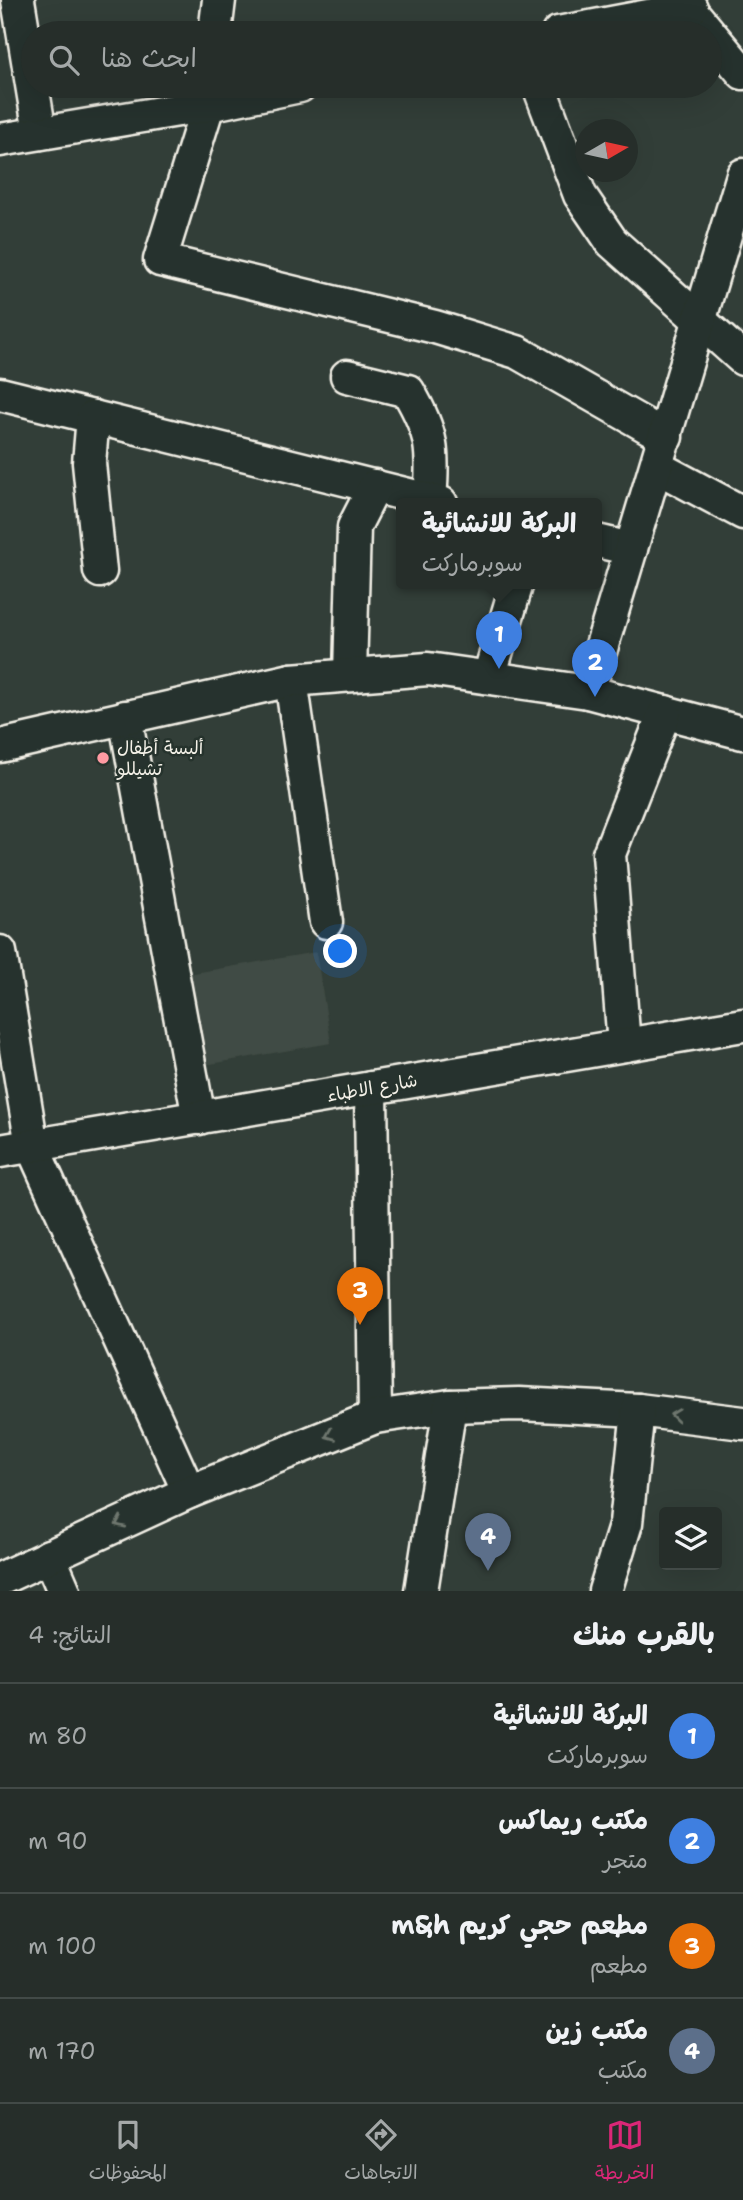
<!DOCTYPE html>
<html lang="ar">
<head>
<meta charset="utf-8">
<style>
	body { margin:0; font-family:"Shantell Sans","Playpen Sans Arabic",sans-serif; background:#323a36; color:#f1f3f6; direction:rtl }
	.controls { position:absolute; right:21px; bottom:21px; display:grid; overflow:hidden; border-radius:7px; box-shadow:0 7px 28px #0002 }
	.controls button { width:63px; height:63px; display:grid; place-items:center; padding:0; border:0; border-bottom:2px solid #424a47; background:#262e2a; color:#f1f3f6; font:35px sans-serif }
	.compass { position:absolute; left:575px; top:119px; width:63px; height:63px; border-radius:50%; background:#262e2a; box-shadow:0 7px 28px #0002; rotate:81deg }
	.you { position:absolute; left:341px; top:952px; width:24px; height:24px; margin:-18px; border:5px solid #fff; border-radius:50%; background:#1a73e8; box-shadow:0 0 0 10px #1a73e833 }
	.badge { display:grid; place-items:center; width:46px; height:46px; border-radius:50%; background:#db2777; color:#fff; font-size:23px; font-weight:700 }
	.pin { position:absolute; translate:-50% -58px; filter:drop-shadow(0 2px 4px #0008) }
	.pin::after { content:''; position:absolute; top:37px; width:24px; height:21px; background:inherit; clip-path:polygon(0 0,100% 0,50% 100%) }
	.popup { position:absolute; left:396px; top:498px; width:206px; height:91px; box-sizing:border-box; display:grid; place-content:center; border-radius:7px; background:#262e2a; filter:drop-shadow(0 2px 5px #0005); font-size:23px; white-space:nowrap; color:#a4a8a8 }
	.popup b { font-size:26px; color:#f1f3f6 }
	.popup::after { content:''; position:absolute; left:50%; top:100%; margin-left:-14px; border:14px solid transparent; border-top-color:#262e2a }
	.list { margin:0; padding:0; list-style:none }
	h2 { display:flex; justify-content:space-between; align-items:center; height:91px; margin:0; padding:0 28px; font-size:30px }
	h2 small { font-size:23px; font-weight:400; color:#a4a8a8 }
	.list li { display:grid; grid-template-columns:46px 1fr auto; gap:21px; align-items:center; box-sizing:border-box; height:105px; padding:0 28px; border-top:2px solid #424a47 }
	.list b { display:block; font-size:26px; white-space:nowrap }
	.list p { margin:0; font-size:23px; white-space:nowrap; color:#a4a8a8 }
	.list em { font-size:23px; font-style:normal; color:#a4a8a8 }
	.icon { flex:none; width:38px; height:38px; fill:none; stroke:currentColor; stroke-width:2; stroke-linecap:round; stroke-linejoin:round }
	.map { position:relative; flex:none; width:743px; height:1591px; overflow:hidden; direction:ltr }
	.search { position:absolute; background:#262e2a; box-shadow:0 7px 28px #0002; left:21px; right:21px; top:21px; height:77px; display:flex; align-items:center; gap:18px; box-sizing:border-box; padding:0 24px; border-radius:38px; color:#a4a8a8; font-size:26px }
	.sheet { height:511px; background:#262e2a }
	nav { display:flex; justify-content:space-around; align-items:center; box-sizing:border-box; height:98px; border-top:2px solid #424a47; background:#262e2a; font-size:19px; color:#a4a8a8 }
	nav a { display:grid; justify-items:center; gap:4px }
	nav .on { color:#db2777 }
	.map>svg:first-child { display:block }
	.built { fill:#404b44 }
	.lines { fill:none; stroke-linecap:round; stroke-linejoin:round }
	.minor-casing { stroke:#f4f1e8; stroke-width:37 }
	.minor { stroke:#26332d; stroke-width:32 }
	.oneway { stroke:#6e766e }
	.poi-dot { fill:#ff9aa2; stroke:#26332d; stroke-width:2.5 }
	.labels { text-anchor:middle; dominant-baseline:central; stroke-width:5; stroke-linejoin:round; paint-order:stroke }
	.poi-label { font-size:18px; fill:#f4f1e8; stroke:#26332d; text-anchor:start }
	.street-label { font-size:18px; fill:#f4f1e8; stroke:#26332d }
</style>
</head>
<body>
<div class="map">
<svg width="743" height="1591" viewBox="0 0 743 1591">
	<rect width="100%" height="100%" fill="#323e38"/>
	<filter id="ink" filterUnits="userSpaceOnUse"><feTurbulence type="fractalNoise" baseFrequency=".0143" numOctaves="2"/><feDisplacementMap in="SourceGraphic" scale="14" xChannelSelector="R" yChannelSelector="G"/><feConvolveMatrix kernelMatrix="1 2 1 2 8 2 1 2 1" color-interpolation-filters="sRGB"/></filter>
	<g filter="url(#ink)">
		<polygon class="built" points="316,952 331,1043 199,1066 183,975"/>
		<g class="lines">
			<g class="minor-casing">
				<g id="minor">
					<polyline points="18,0 40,133"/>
					<polyline points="682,0 743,73"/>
					<polyline points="215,33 219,0"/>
					<polyline points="558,33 691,8"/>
					<polyline points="210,86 208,105 160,260 435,327 517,352 666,437"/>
					<polyline points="539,86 580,195 612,242 743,359"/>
					<polyline points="0,140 208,105 300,86"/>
					<path d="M347,376L408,391C433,433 434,452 430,500"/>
					<polyline points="0,394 441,503"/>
					<polyline points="93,417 89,463 100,571"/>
					<polyline points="657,467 743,513"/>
					<polyline points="597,541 631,549"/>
					<polyline points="350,674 354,527 375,486"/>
					<polyline points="489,677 517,583"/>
					<polyline points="291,680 326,922"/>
					<polyline points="588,692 743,175"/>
					<polyline points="125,717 199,1118"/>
					<polyline points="0,746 291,680 428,669 588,692 743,733"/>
					<polyline points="0,952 32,1146 189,1492"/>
					<polyline points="624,1045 609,854 665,712"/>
					<polyline points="371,1088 375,1417"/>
					<polyline points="0,1151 743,1025"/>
					<polyline points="49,1556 64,1591"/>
					<polyline points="0,1579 189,1492 375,1417 450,1406 519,1404 638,1410 743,1423"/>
					<polyline points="421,1591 450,1406"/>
					<polyline points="605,1591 626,1523 638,1410"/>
				</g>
			</g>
			<use href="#minor" class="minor"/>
		</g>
		<defs><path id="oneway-chevron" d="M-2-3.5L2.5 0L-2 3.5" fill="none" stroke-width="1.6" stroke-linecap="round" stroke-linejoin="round" transform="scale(1.75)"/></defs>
		<g class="oneway">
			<use href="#oneway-chevron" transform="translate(675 1415) rotate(-173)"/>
			<use href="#oneway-chevron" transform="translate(330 1435) rotate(158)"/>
			<use href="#oneway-chevron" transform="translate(120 1523) rotate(156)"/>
		</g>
	</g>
	<circle class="poi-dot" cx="103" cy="758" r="7"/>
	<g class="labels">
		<g class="poi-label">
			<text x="117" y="748">ألبسة أطفال<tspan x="117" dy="21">تشيللو</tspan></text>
		</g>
		<g class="street-label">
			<text transform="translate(372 1088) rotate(-10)">شارع الاطباء</text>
		</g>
	</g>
</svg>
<div class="controls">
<button><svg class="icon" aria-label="layers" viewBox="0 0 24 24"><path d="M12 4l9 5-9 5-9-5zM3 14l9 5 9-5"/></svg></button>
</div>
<svg class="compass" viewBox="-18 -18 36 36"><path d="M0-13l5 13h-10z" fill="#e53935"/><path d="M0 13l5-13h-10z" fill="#a4a8a8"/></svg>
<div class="you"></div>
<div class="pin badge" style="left:499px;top:669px;background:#3f7fe0">1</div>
<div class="popup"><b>البركة للانشائية</b>سوبرماركت</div>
<div class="pin badge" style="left:595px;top:697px;background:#3f7fe0">2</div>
<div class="pin badge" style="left:360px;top:1325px;background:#e8710a">3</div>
<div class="pin badge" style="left:488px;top:1571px;background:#5c6f8a">4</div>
<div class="search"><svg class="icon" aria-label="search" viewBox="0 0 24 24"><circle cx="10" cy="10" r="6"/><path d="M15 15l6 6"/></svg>ابحث هنا</div>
</div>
<section class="sheet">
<h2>بالقرب منك<small>النتائج: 4</small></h2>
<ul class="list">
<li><span class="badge" style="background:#3f7fe0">1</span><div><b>البركة للانشائية</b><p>سوبرماركت</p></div><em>80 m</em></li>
<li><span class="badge" style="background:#3f7fe0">2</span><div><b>مكتب ريماكس</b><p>متجر</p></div><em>90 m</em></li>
<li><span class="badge" style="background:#e8710a">3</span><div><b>مطعم حجي كريم m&amp;h</b><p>مطعم</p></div><em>100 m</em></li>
<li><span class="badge" style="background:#5c6f8a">4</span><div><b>مكتب زين</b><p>مكتب</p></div><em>170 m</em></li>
</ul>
</section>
<nav>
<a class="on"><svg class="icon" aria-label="map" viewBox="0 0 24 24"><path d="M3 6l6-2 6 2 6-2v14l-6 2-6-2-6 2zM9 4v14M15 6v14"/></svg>الخريطة</a>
<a><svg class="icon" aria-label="directions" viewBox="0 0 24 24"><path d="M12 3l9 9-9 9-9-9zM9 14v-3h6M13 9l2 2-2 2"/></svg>الاتجاهات</a>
<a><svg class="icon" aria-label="saved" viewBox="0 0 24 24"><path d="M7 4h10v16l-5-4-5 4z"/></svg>المحفوظات</a>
</nav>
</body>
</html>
